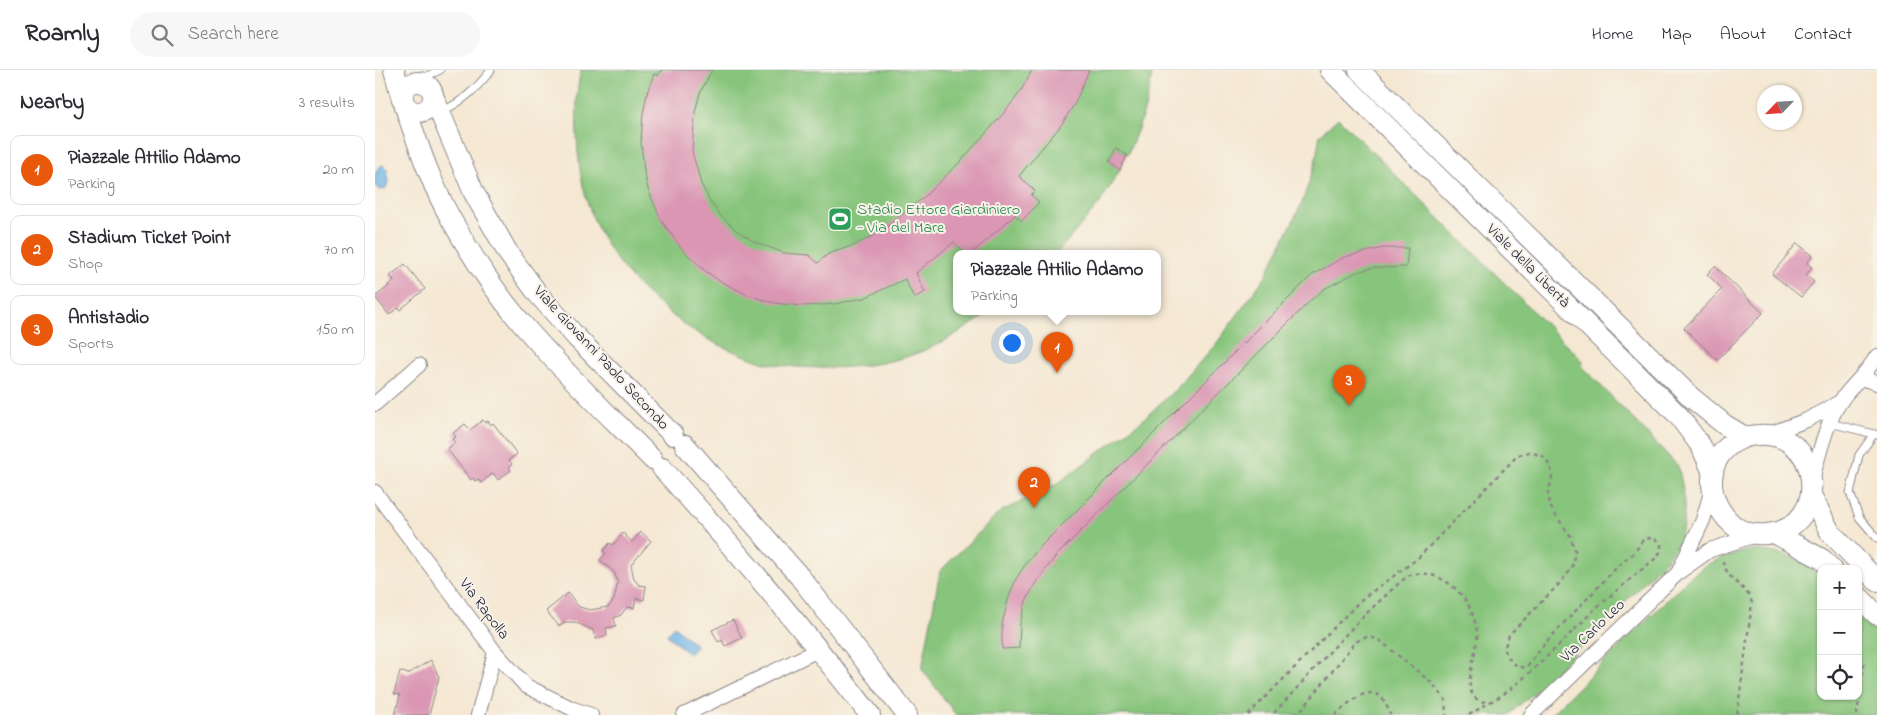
<!DOCTYPE html>
<html lang="en">
<head>
<meta charset="utf-8">
<style>
	body { margin:0; font-family:"Indie Flower",sans-serif; background:#f7f7f7; color:#2b2b33 }
	.controls { position:absolute; right:15px; bottom:15px; display:grid; overflow:hidden; border-radius:10px; box-shadow:0 1px 4px #0004 }
	.controls button { width:45px; height:45px; display:grid; place-items:center; padding:0; border:0; border-bottom:1px solid #e1e1e2; background:#fff; color:#2b2b33; font:25px sans-serif }
	.compass { position:absolute; left:1382px; top:15px; width:45px; height:45px; border-radius:50%; background:#fff; box-shadow:0 1px 4px #0004; rotate:245deg }
	.you { position:absolute; left:636px; top:272px; width:18px; height:18px; margin:-12px; border:4px solid #fff; border-radius:50%; background:#1a73e8; box-shadow:0 0 0 8px #1a73e833 }
	.badge { display:grid; place-items:center; width:32px; height:32px; border-radius:50%; background:#ea580c; color:#fff; font-size:16px; font-weight:700 }
	.pin { position:absolute; translate:-50% -41px; filter:drop-shadow(0 1px 2px #0008) }
	.pin::after { content:''; position:absolute; top:26px; width:18px; height:15px; background:inherit; clip-path:polygon(0 0,100% 0,50% 100%) }
	.popup { position:absolute; left:578px; top:180px; width:208px; height:65px; box-sizing:border-box; display:grid; place-content:center; border-radius:10px; background:#fff; filter:drop-shadow(0 1px 4px #0005); font-size:16px; white-space:nowrap; color:#7c7c81 }
	.popup b { font-size:19px; color:#2b2b33 }
	.popup::after { content:''; position:absolute; left:50%; top:100%; margin-left:-10px; border:10px solid transparent; border-top-color:#fff }
	.list { margin:0; padding:0; list-style:none }
	h2 { display:flex; justify-content:space-between; align-items:center; height:65px; margin:0; padding:0 20px; font-size:21px }
	h2 small { font-size:16px; font-weight:400; color:#7c7c81 }
	.list li { display:grid; grid-template-columns:32px 1fr auto; gap:15px; align-items:center; box-sizing:border-box; height:70px; margin:0 10px 10px; padding:0 10px; border:1px solid #e1e1e2; border-radius:10px }
	.list b { display:block; font-size:19px; white-space:nowrap }
	.list p { margin:0; font-size:16px; white-space:nowrap; color:#7c7c81 }
	.list em { font-size:16px; font-style:normal; color:#7c7c81 }
	.icon { flex:none; width:28px; height:28px; fill:none; stroke:currentColor; stroke-width:2; stroke-linecap:round; stroke-linejoin:round }
	.map { position:relative; flex:none; width:1502px; height:645px; overflow:hidden }
	header { display:flex; align-items:center; gap:30px; box-sizing:border-box; height:70px; padding:0 25px; background:#fff; border-bottom:1px solid #e1e1e2 }
	header strong { font-size:24px }
	nav { display:flex; gap:28px; margin-inline-start:auto; font-size:18px }
	.search { width:350px; height:45px; background:#f7f7f7; display:flex; align-items:center; gap:12px; box-sizing:border-box; padding:0 18px; border-radius:28px; color:#7c7c81; font-size:19px }
	main { display:flex }
	aside { flex:1; background:#fff }
	.map>svg:first-child { display:block }
	.green { fill:#87c57c; stroke:#54745c }
	.water { fill:#73b5e7; stroke:#4a6c91 }
	.building { fill:#da96b3 }
	.lines { fill:none; stroke-linecap:round; stroke-linejoin:round }
	.lane-casing { stroke:#8c8587; stroke-width:9 }
	.street-casing { stroke:#8c8587; stroke-width:16 }
	.secondary-casing { stroke:#8c8587; stroke-width:22 }
	.path { stroke:#8c8587; stroke-width:2.5; stroke-dasharray:4 4; stroke-linecap:butt }
	.lane { stroke:#fff; stroke-width:7 }
	.street { stroke:#fff; stroke-width:14 }
	.secondary { stroke:#fff; stroke-width:20 }
	.labels { text-anchor:middle; dominant-baseline:central; stroke-width:4; stroke-linejoin:round; paint-order:stroke }
	.leisure-label { font-size:16px; fill:#27864d; stroke:#f7f3e8; text-anchor:start }
	.street-label { font-size:16px; fill:#22223b; stroke:#f7f3e8 }
</style>
</head>
<body>
<header>
<strong>Roamly</strong>
<div class="search"><svg class="icon" aria-label="search" viewBox="0 0 24 24"><circle cx="10" cy="10" r="6"/><path d="M15 15l6 6"/></svg>Search here</div>
<nav><a>Home</a><a>Map</a><a>About</a><a>Contact</a></nav>
</header>
<main>
<aside>
<h2>Nearby<small>3 results</small></h2>
<ul class="list">
<li><span class="badge">1</span><div><b>Piazzale Attilio Adamo</b><p>Parking</p></div><em>20 m</em></li>
<li><span class="badge">2</span><div><b>Stadium Ticket Point</b><p>Shop</p></div><em>70 m</em></li>
<li><span class="badge">3</span><div><b>Antistadio</b><p>Sports</p></div><em>150 m</em></li>
</ul>
</aside>
<div class="map">
<svg width="1502" height="645" viewBox="0 0 1502 645">
	<rect width="100%" height="100%" fill="#f7f3e8"/>
	<filter id="ink" filterUnits="userSpaceOnUse"><feTurbulence type="fractalNoise" baseFrequency=".02" numOctaves="2"/><feDisplacementMap in="SourceGraphic" scale="10" xChannelSelector="R" yChannelSelector="G"/><feConvolveMatrix kernelMatrix="1 2 1 2 8 2 1 2 1" color-interpolation-filters="sRGB"/></filter>
	<filter id="wash" filterUnits="userSpaceOnUse"><feTurbulence type="fractalNoise" baseFrequency=".0096" numOctaves="4" result="noise"/><feDisplacementMap in="SourceGraphic" scale="20" xChannelSelector="R" yChannelSelector="G"/><feGaussianBlur stdDeviation="1.12" result="paint"/><feColorMatrix in="noise" values="0 0 0 0 0 0 0 0 0 0 0 0 0 0 0 0 0 1.4 0 .05"/><feComposite in="paint" operator="in"/></filter>
	<g filter="url(#wash)">
		<rect width="100%" height="100%" fill="#f5e8d3"/>
		<g class="green">
			<path d="M206,0H777C775,30 764,58 752,85L741,78L734,92L745,100L724,134L681,184H582V242H616C592,257 568,274 540,284C494,300 438,301 390,293C383,291 375,288 368,285C344,276 323,265 302,249C237,199 204,148 202,64C201,43 201,21 206,0Z"/>
			<path d="M963,48L1209,292L1206,295L1303,396C1309,417 1313,453 1303,473C1299,480 1293,486 1289,492L1167,616L1133,645H581L547,599L565,501L625,442L682,414L765,352L801,319L841,274L890,207L927,133L940,94L945,65Z"/>
			<path d="M1376,480C1403,482 1426,486 1446,506V626H1483V539L1502,557V645H1175L1310,512L1329,496L1348,487Z"/>
		</g>
		<g class="water">
			<path d="M8,95L12,99L14,112L10,119L4,120L0,115C0,107 0,98 8,95Z"/>
			<polygon points="299,556 322,576 314,584 292,565"/>
		</g>
		<g id="blocks">
			<g class="building">
				<polygon points="286,0 337,0 325,23 320,42 317,81 326,114 337,135 344,144 361,160 380,172 409,183 434,185 443,193 453,184 480,175 505,162 549,127 587,90 628,44 644,24 657,0 714,0 700,33 687,54 644,106 660,121 656,125 664,132 647,151 640,145 596,184 591,184 579,172 541,203 550,222 539,228 530,209 487,229 487,228 460,234 428,236 399,233 386,229 371,224 343,210 329,200 306,178 286,150 273,119 269,102 266,71 268,43 273,20 279,4 283,6"/>
				<polygon points="741,78 752,85 745,100 734,92"/>
				<polygon points="1422,173 1438,186 1432,193 1437,197 1431,205 1439,212 1426,227 1397,204"/>
				<polygon points="1008,178 1033,178 1031,197 998,198 982,202 949,219 937,229 680,487 660,514 651,531 645,554 644,578 627,579 627,554 633,530 641,509 652,492 667,475 937,205 969,187"/>
				<polygon points="30,194 50,219 25,240 23,238 14,245 0,227 14,216 13,215 19,210 15,206"/>
				<polygon points="1340,196 1388,243 1342,290 1309,258 1347,219 1332,204"/>
				<polygon points="108,350 110,353 113,351 116,355 118,353 142,384 134,390 137,394 134,397 136,400 123,410 118,403 106,413 103,409 100,411 98,408 96,410 72,379 80,373 77,369 81,367 78,363 90,354 95,360"/>
				<polygon points="266,462 276,471 256,495 259,509 264,515 271,516 269,530 261,528 259,538 252,537 246,545 239,548 241,556 231,558 232,565 220,569 218,560 199,552 190,552 184,556 171,541 193,523 204,537 215,540 233,537 239,530 243,512 239,502 225,490 231,483 228,481 235,473 238,475 248,463 257,472"/>
				<polygon points="358,550 367,568 350,576 347,570 343,572 337,560"/>
				<polygon points="56,590 64,607 54,645 20,645 25,625 19,624 25,601 33,604"/>
			</g>
		</g>
	</g>
	<g filter="url(#ink)">
		<use href="#blocks" fill-opacity="0" stroke="#8c8587" stroke-width="1"/>
		<g class="lines">
			<g class="lane-casing">
				<g id="lane">
					<polyline points="52,6 65,0"/>
					<path d="M65,42C87,33 102,18 116,0"/>
					<polyline points="1455,353 1499,364"/>
					<polyline points="1502,365 1499,364 1484,385 1475,423 1484,447 1502,468"/>
				</g>
			</g>
			<g class="street-casing">
				<g id="street">
					<polyline points="1486,308 1502,313"/>
					<polyline points="0,334 44,295"/>
					<polyline points="1394,364 1432,350 1465,332"/>
					<path d="M1437,409C1444,385 1451,353 1465,332C1476,315 1492,304 1502,286"/>
					<polyline points="0,422 120,582 151,616 198,639 216,645"/>
					<polyline points="1304,501 1328,450 1337,419"/>
					<polyline points="103,645 120,582"/>
					<polyline points="309,645 445,579"/>
					<polyline points="1156,645 1304,502 1335,480 1381,465"/>
				</g>
			</g>
			<g class="secondary-casing">
				<g id="secondary">
					<polyline points="19,0 27,29"/>
					<polyline points="955,0 1303,345 1326,376 1338,403"/>
					<path d="M984,0L1317,328L1350,355L1370,367C1448,348 1460,459 1391,464C1382,465 1370,463 1362,458C1334,438 1326,397 1356,374C1360,372 1365,369 1370,367"/>
					<circle cx="43" cy="27" r="15"/>
					<polyline points="58,26 99,123 133,183 163,224 202,268 298,365"/>
					<path d="M30,37C43,74 56,114 76,149C95,183 118,219 143,249C185,299 232,343 277,389"/>
					<polyline points="310,375 425,507 532,645"/>
					<path d="M287,398C359,478 429,559 495,645"/>
					<polyline points="1436,425 1455,462 1502,511"/>
					<polyline points="1399,463 1447,489 1457,499"/>
					<polyline points="1483,526 1502,545"/>
				</g>
			</g>
			<g class="path">
				<path d="M1348,491C1352,512 1372,515 1377,533L1362,645"/>
				<path d="M873,645L987,529L1042,489L1143,385L1154,382L1168,386L1176,397L1177,409L1173,423L1175,436L1181,446L1195,465L1200,481L1197,498L1186,512L1134,565L1129,579C1134,590 1138,596 1151,598L1171,572L1246,493L1260,482L1267,471L1274,468L1282,470L1286,474V481L1281,488C1260,505 1240,522 1220,539C1204,555 1129,633 1112,632C1079,630 1104,583 1102,564C1099,535 1083,514 1057,505C1051,503 1040,503 1035,505C1025,511 1017,520 1009,527C969,563 934,606 897,645"/>
				<polyline points="920,645 930,636 980,572 992,567 1003,569 1057,613 1070,629 1071,645"/>
				<path d="M960,645C980,627 1004,606 1015,645"/>
				<polyline points="1094,645 1113,633"/>
				<polyline points="1482,645 1489,591"/>
			</g>
			<use href="#lane" class="lane"/>
			<use href="#street" class="street"/>
			<use href="#secondary" class="secondary"/>
		</g>
	</g>
	<defs>
		<g id="stadium-square" transform="scale(1.25)"><rect x="-9" y="-9" width="18" height="18" rx="4" fill="#2e9e5b" stroke="#f7f3e8"/><path d="M0-5a6.5 5 0 1 0 0 10a6.5 5 0 1 0 0-10ZM-3.5-1.8h7v3.6h-7Z" fill="#fff"/></g>
	</defs>
	<g fill-rule="evenodd">
		<use href="#stadium-square" x="465" y="149"/>
	</g>
	<g class="labels">
		<g class="leisure-label">
			<text x="482" y="140">Stadio Ettore Giardiniero<tspan x="482" dy="18">- Via del Mare</tspan></text>
		</g>
		<g class="street-label">
			<text transform="translate(1153 196) rotate(45)">Viale della Libertà</text>
			<text transform="translate(226 288) rotate(47)">Viale Giovanni Paolo Secondo</text>
			<text transform="translate(109 539) rotate(53)">Via Rapolla</text>
			<text transform="translate(1218 561) rotate(-44)">Via Carlo Leo</text>
		</g>
	</g>
</svg>
<div class="controls">
<button>+</button>
<button>−</button>
<button><svg class="icon" aria-label="locate" viewBox="0 0 24 24"><circle cx="12" cy="12" r="6"/><path d="M12 2v4M12 18v4M2 12h4M18 12h4"/></svg></button>
</div>
<svg class="compass" viewBox="-18 -18 36 36"><path d="M0-13l5 13h-10z" fill="#e53935"/><path d="M0 13l5-13h-10z" fill="#7c7c81"/></svg>
<div class="you"></div>
<div class="pin badge" style="left:682px;top:303px">1</div>
<div class="popup"><b>Piazzale Attilio Adamo</b>Parking</div>
<div class="pin badge" style="left:659px;top:438px">2</div>
<div class="pin badge" style="left:974px;top:336px">3</div>
</div>
</main>
</body>
</html>
